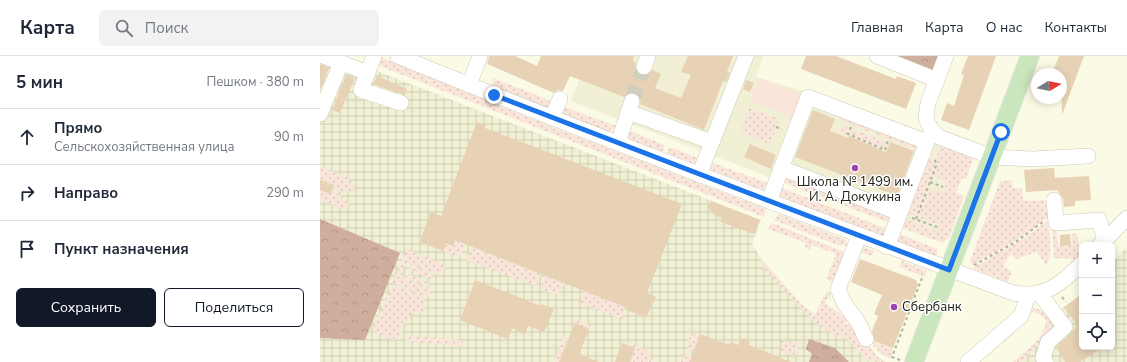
<!DOCTYPE html>
<html lang="ru">
<head>
<meta charset="utf-8">
<style>
	body { margin:0; font-family:"Nunito Sans",sans-serif; background:#f2f2f3; color:#1f2937 }
	.controls { position:absolute; right:12px; bottom:12px; display:grid; overflow:hidden; border-radius:6px; box-shadow:0 2px 10px #0003 }
	.controls button { width:36px; height:36px; display:grid; place-items:center; padding:0; border:0; border-bottom:1px solid #e0e1e3; background:#fff; color:#1f2937; font:20px sans-serif }
	.compass { position:absolute; left:711px; top:12px; width:36px; height:36px; border-radius:50%; background:#fff; box-shadow:0 2px 10px #0003; rotate:80deg }
	.stop { position:absolute; width:12px; height:12px; margin:-9px; border:3px solid #1a73e8; border-radius:50%; background:#fff }
	.stop.end { background:#1a73e8; border-color:#fff; box-shadow:0 1px 4px #0008 }
	.list { margin:0; padding:0; list-style:none }
	h2 { display:flex; justify-content:space-between; align-items:center; height:52px; margin:0; padding:0 16px; font-size:17px }
	h2 small { font-size:13px; font-weight:400; color:#747a83 }
	.list li { display:grid; grid-template-columns:26px 1fr auto; gap:12px; align-items:center; box-sizing:border-box; height:56px; padding:0 16px; border-top:1px solid #e0e1e3 }
	.list b { display:block; font-size:15px; white-space:nowrap }
	.list p { margin:0; font-size:13px; white-space:nowrap; color:#747a83 }
	.list em { font-size:13px; font-style:normal; color:#747a83 }
	.actions { display:flex; gap:8px; padding:12px 16px }
	.actions a { flex:1; padding:9px 0; border:1px solid #111827; border-radius:6px; text-align:center; font-size:14px; color:#111827 }
	.actions .main { background:#111827; color:#fff }
	.icon { flex:none; width:22px; height:22px; fill:none; stroke:currentColor; stroke-width:2; stroke-linecap:round; stroke-linejoin:round }
	.map { position:relative; flex:none; width:807px; height:306px; overflow:hidden }
	header { display:flex; align-items:center; gap:24px; box-sizing:border-box; height:56px; padding:0 20px; background:#fff; border-bottom:1px solid #e0e1e3 }
	header strong { font-size:19px }
	nav { display:flex; gap:22px; margin-inline-start:auto; font-size:14px }
	.search { width:280px; height:36px; background:#f2f2f3; display:flex; align-items:center; gap:10px; box-sizing:border-box; padding:0 14px; border-radius:6px; color:#747a83; font-size:15px }
	main { display:flex }
	aside { flex:1; background:#fff }
	.map>svg:first-child { display:block }
	.built { fill:#f1f0d4 }
	.industrial { fill:url(#industrial-grid) }
	.grass { fill:url(#grass-dots) }
	.forest { fill:url(#forest-crowns) }
	.pitch { fill:#fae5db }
	.building { fill:#e7d2b5 }
	.lines { fill:none; stroke-linecap:round; stroke-linejoin:round }
	.minor-tunnel { stroke:#cfcfbd; stroke-width:15; stroke-dasharray:15 8; stroke-linecap:butt }
	.minor-casing { stroke:#cbcab6; stroke-width:16 }
	.major-casing { stroke:#e5e5e4; stroke-width:20 }
	.path { stroke:#b2b2a2; stroke-width:2; stroke-dasharray:3 3; stroke-linecap:butt }
	.minor { stroke:#fff; stroke-width:15 }
	.major { stroke:#cae6bc; stroke-width:18 }
	.route { stroke:#1a73e8; stroke-width:5 }
	.poi-dot { fill:#9c45b2; stroke:#fff; stroke-width:1.5 }
	.labels { text-anchor:middle; dominant-baseline:central; stroke-width:3; stroke-linejoin:round; paint-order:stroke }
	.poi-label { font-size:13px; fill:#23231c; stroke:#fff }
</style>
</head>
<body>
<header>
<strong>Карта</strong>
<div class="search"><svg class="icon" aria-label="search" viewBox="0 0 24 24"><circle cx="10" cy="10" r="6"/><path d="M15 15l6 6"/></svg>Поиск</div>
<nav><a>Главная</a><a>Карта</a><a>О нас</a><a>Контакты</a></nav>
</header>
<main>
<aside>
<h2>5 мин<small>Пешком · 380 m</small></h2>
<ul class="list">
<li><svg class="icon" aria-label="ahead" viewBox="0 0 24 24"><path d="M12 20V5M6 11l6-6 6 6"/></svg><div><b>Прямо</b><p>Сельскохозяйственная улица</p></div><em>90 m</em></li>
<li><svg class="icon" aria-label="right" viewBox="0 0 24 24"><path d="M7 20v-9h11M14 6l5 5-5 5"/></svg><div><b>Направо</b></div><em>290 m</em></li>
<li><svg class="icon" aria-label="arrive" viewBox="0 0 24 24"><path d="M6 21V4h12l-3 4 3 4H6"/></svg><div><b>Пункт назначения</b></div></li>
</ul>
<div class="actions"><a class="main">Сохранить</a><a>Поделиться</a></div>
</aside>
<div class="map">
<svg width="807" height="306" viewBox="0 0 807 306">
	<defs>
		<pattern id="industrial-grid" width="8" height="8" patternUnits="userSpaceOnUse"><rect width="8" height="8" fill="#f1f0d4"/><path d="M0 4h8M4 0v8" fill="none" stroke="#ceceb5"/></pattern>
		<pattern id="grass-dots" width="8" height="8" patternUnits="userSpaceOnUse"><rect width="8" height="8" fill="#fae5db"/><path d="M2 2h.1M6 6h.1" fill="none" stroke="#d6c4bb" stroke-width="1.8" stroke-linecap="round"/></pattern>
		<pattern id="forest-crowns" width="20" height="18" patternUnits="userSpaceOnUse"><rect width="20" height="18" fill="#d0ae9e"/><path d="M2 6a3 3 0 1 1 6 0M12 15a3 3 0 1 1 6 0" fill="none" stroke="#b29588"/></pattern>
	</defs>
	<rect width="100%" height="100%" fill="#fafae5"/>
	<polygon class="built" points="268,0 443,0 436,21 486,36 648,98 614,184 251,45"/>
	<g class="industrial">
		<polygon points="0,0 18,0 441,164 432,188 444,207 495,263 531,279 558,306 0,306"/>
		<polygon points="807,191 807,306 693,306 721,282 727,264 762,238 762,291 792,291 792,207"/>
	</g>
	<g class="grass">
		<polygon points="58,0 230,70 446,153 444,161 55,8"/>
		<polygon points="173,22 234,46 230,51 226,51 176,32 173,28"/>
		<polygon points="242,50 296,70 291,74 287,75 245,59 242,56"/>
		<polygon points="429,52 459,63 450,88 420,77"/>
		<polygon points="520,61 552,68 549,76 520,64"/>
		<polygon points="523,69 530,72 527,79 515,75 516,73 521,75"/>
		<polygon points="558,70 596,88 597,94 555,78"/>
		<polygon points="532,73 567,86 564,93 530,78"/>
		<polygon points="307,74 345,89 342,96 312,85 308,81"/>
		<path d="M621,88L654,100L646,123L642,122L636,137L644,140L629,182L623,187L579,170L582,161L617,175L619,169L598,161L609,133L623,137L627,126L614,120C617,109 617,99 621,88Z"/>
		<polygon points="349,91 381,103 374,108 346,98"/>
		<polygon points="605,100 614,103 615,110 596,160 584,156"/>
		<polygon points="390,106 450,128 446,136 392,115 389,112"/>
		<polygon points="0,110 28,122 34,130 33,137 26,134 24,137 13,132 14,129 0,124"/>
		<polygon points="467,119 571,159 570,167 463,126"/>
		<polygon points="692,124 693,132 702,132 703,144 708,145 725,144 728,162 693,186 652,209 650,205 680,125"/>
		<polygon points="462,132 567,173 566,182 459,141"/>
		<polygon points="0,134 10,138 12,135 22,140 22,143 29,146 27,153 23,153 0,144"/>
		<polygon points="459,158 526,184 528,190 517,189 454,164"/>
		<path d="M728,165C729,178 734,198 726,209L717,196L696,203L691,198L683,209L692,216L687,226L652,212L695,188Z"/>
		<polygon points="452,167 527,197 514,226 506,223 516,198 492,189 490,194 485,192 486,187 448,173"/>
		<polygon points="732,170 736,170 738,190 752,189 751,178 757,178 761,200 759,203 734,202"/>
		<polygon points="579,178 617,193 617,199 612,199 573,185"/>
		<polygon points="135,184 145,188 140,201 123,195 126,187 133,190"/>
		<polygon points="151,191 221,218 216,230 146,204"/>
		<polygon points="544,191 554,195 552,200 540,196"/>
		<polygon points="87,193 126,210 122,216 115,218 90,207 89,209 85,208 81,217 84,219 83,222 109,233 109,241 72,227"/>
		<polygon points="440,201 479,246 495,258 507,235 510,236 510,242 508,241 505,247 532,266 526,266 525,268 535,268 557,300 566,306 557,306 554,303 548,306 530,285 506,274 493,264 443,211"/>
		<polygon points="582,205 607,215 605,221 579,211"/>
		<polygon points="91,209 113,219 111,223 89,213"/>
		<polygon points="88,218 109,227 108,231 86,221"/>
		<polygon points="225,220 245,227 243,232 236,239 221,233"/>
		<polygon points="72,229 104,241 105,253 103,258 94,255 80,274 82,276 76,284 62,281 62,278 52,275"/>
		<polygon points="264,235 305,251 302,263 260,247"/>
		<path d="M712,251L725,256L734,262L730,277L701,306H693C704,297 728,279 726,264L719,258L710,255Z"/>
		<polygon points="255,263 270,269 269,273 253,268"/>
		<path d="M377,277L380,278L374,295L369,294L367,290C368,284 370,279 377,277Z"/>
		<polygon points="89,280 141,284 143,290 85,285"/>
		<polygon points="244,280 248,282 239,306 235,306 235,303"/>
		<polygon points="549,284 573,292 570,303 560,297"/>
		<polygon points="304,285 326,294 334,306 310,306 315,292 303,287"/>
		<polygon points="461,285 477,286 478,289 476,300 461,296"/>
		<polygon points="366,298 372,300 370,306 360,306"/>
	</g>
	<g class="forest">
		<polygon points="557,0 626,0 617,24"/>
		<polygon points="0,163 80,197 45,284 0,282"/>
		<polygon points="489,283 515,292 529,306 489,306 492,298 486,293"/>
	</g>
	<polygon class="pitch" points="438,22 483,39 474,62 430,45"/>
	<g class="building">
		<polygon points="169,0 195,0 217,10 221,0 314,0 313,5 316,7 315,12 317,17 326,20 332,14 341,18 335,32 361,42 371,19 361,16 368,0 413,0 407,16 410,17 406,26 403,25 384,74 320,48 321,43 315,37 310,36 304,41 250,20 243,35 238,34 234,37 167,8"/>
		<polygon points="486,0 516,0 576,23 577,20 596,27 586,53 481,13"/>
		<polygon points="648,0 676,0 649,74 621,64 627,47 634,50 644,19 641,18"/>
		<polygon points="739,0 764,0 742,59 741,18 732,18"/>
		<polygon points="0,8 9,12 0,34"/>
		<polygon points="26,19 35,22 20,57 12,54"/>
		<polygon points="57,20 87,33 85,39 53,28"/>
		<polygon points="426,24 434,27 430,36 423,33"/>
		<polygon points="493,54 515,63 510,75 528,82 529,80 566,96 570,86 594,95 577,140 475,101"/>
		<polygon points="157,66 166,69 165,72 362,148 327,237 336,241 326,262 305,253 305,251 135,184 133,190 126,187 123,195 100,186 110,156 121,160"/>
		<polygon points="430,88 456,99 451,113 424,101"/>
		<polygon points="734,112 735,122 769,120 771,144 755,145 755,150 744,151 743,143 737,134 706,136 704,114"/>
		<polygon points="0,124 14,129 10,138 0,134"/>
		<polygon points="391,145 440,164 434,178 401,166 402,162 395,159 388,152"/>
		<polygon points="750,178 751,189 740,190 740,179"/>
		<polygon points="540,203 596,224 598,229 573,292 554,285 552,275 558,260 554,258 562,239 531,226"/>
		<polygon points="155,224 221,250 221,248 234,253 224,276 208,270 205,278 192,272 188,283 140,264"/>
		<polygon points="762,238 762,291 783,291 760,306 745,306 736,291 758,270 744,251"/>
		<polygon points="255,267 269,273 259,298 279,306 239,306"/>
		<polygon points="380,278 409,289 410,286 419,289 422,282 430,286 429,289 471,306 370,306"/>
		<polygon points="302,287 315,292 310,306 295,306"/>
	</g>
	<g class="lines">
		<polyline class="minor-tunnel" points="312,45 324,11"/>
		<g class="minor-casing">
			<g id="minor">
				<polyline points="3,0 48,17"/>
				<polyline points="54,0 41,34 81,47"/>
				<path d="M78,0C281,83 487,159 693,237C725,242 740,229 762,207"/>
				<polyline points="557,0 617,24"/>
				<polyline points="626,0 608,47 606,61 611,74 619,81 672,101 713,103 768,100"/>
				<polyline points="324,11 328,0"/>
				<polyline points="149,29 160,0"/>
				<polyline points="308,56 392,86"/>
				<polyline points="0,58 21,7"/>
				<polyline points="232,62 240,43"/>
				<polyline points="298,87 312,45"/>
				<polyline points="461,112 580,157"/>
				<polyline points="379,119 426,0"/>
				<polyline points="734,144 736,167 779,164 785,184"/>
				<polyline points="449,145 488,41 607,86 567,191"/>
				<polyline points="539,180 518,233 524,247 538,266 546,283"/>
				<polyline points="780,189 807,162"/>
				<polyline points="720,238 745,271 728,286 723,302 726,306"/>
				<polyline points="648,306 701,260 708,240"/>
			</g>
		</g>
		<g class="major-casing">
			<polyline id="major" points="594,306 710,0"/>
		</g>
		<g class="path">
			<polyline points="456,71 462,73"/>
			<polyline points="531,71 528,78 565,94 568,85"/>
			<polyline points="610,126 623,131"/>
			<polyline points="592,162 617,171"/>
			<polyline points="596,163 616,110 615,103"/>
			<polyline points="654,209 694,187 723,166"/>
			<polyline points="742,241 746,246"/>
			<polyline points="580,304 572,301 602,222"/>
		</g>
		<use href="#minor" class="minor"/>
		<use href="#major" class="major"/>
	</g>
	<g class="lines">
		<polyline class="route" points="174,39 629,214 681,76"/>
	</g>
	<g class="poi-dot">
		<circle cx="535" cy="112" r="4"/>
		<circle cx="574" cy="251" r="4"/>
	</g>
	<g class="labels">
		<g class="poi-label">
			<text x="535" y="126">Школа № 1499 им.<tspan x="535" dy="15">И. А. Докукина</tspan></text>
			<text x="582" y="251" text-anchor="start">Сбербанк</text>
		</g>
	</g>
</svg>
<div class="controls">
<button>+</button>
<button>−</button>
<button><svg class="icon" aria-label="locate" viewBox="0 0 24 24"><circle cx="12" cy="12" r="6"/><path d="M12 2v4M12 18v4M2 12h4M18 12h4"/></svg></button>
</div>
<svg class="compass" viewBox="-18 -18 36 36"><path d="M0-13l5 13h-10z" fill="#e53935"/><path d="M0 13l5-13h-10z" fill="#747a83"/></svg>
<div class="stop" style="left:681px;top:76px"></div>
<div class="stop end" style="left:174px;top:39px"></div>
</div>
</main>
</body>
</html>
